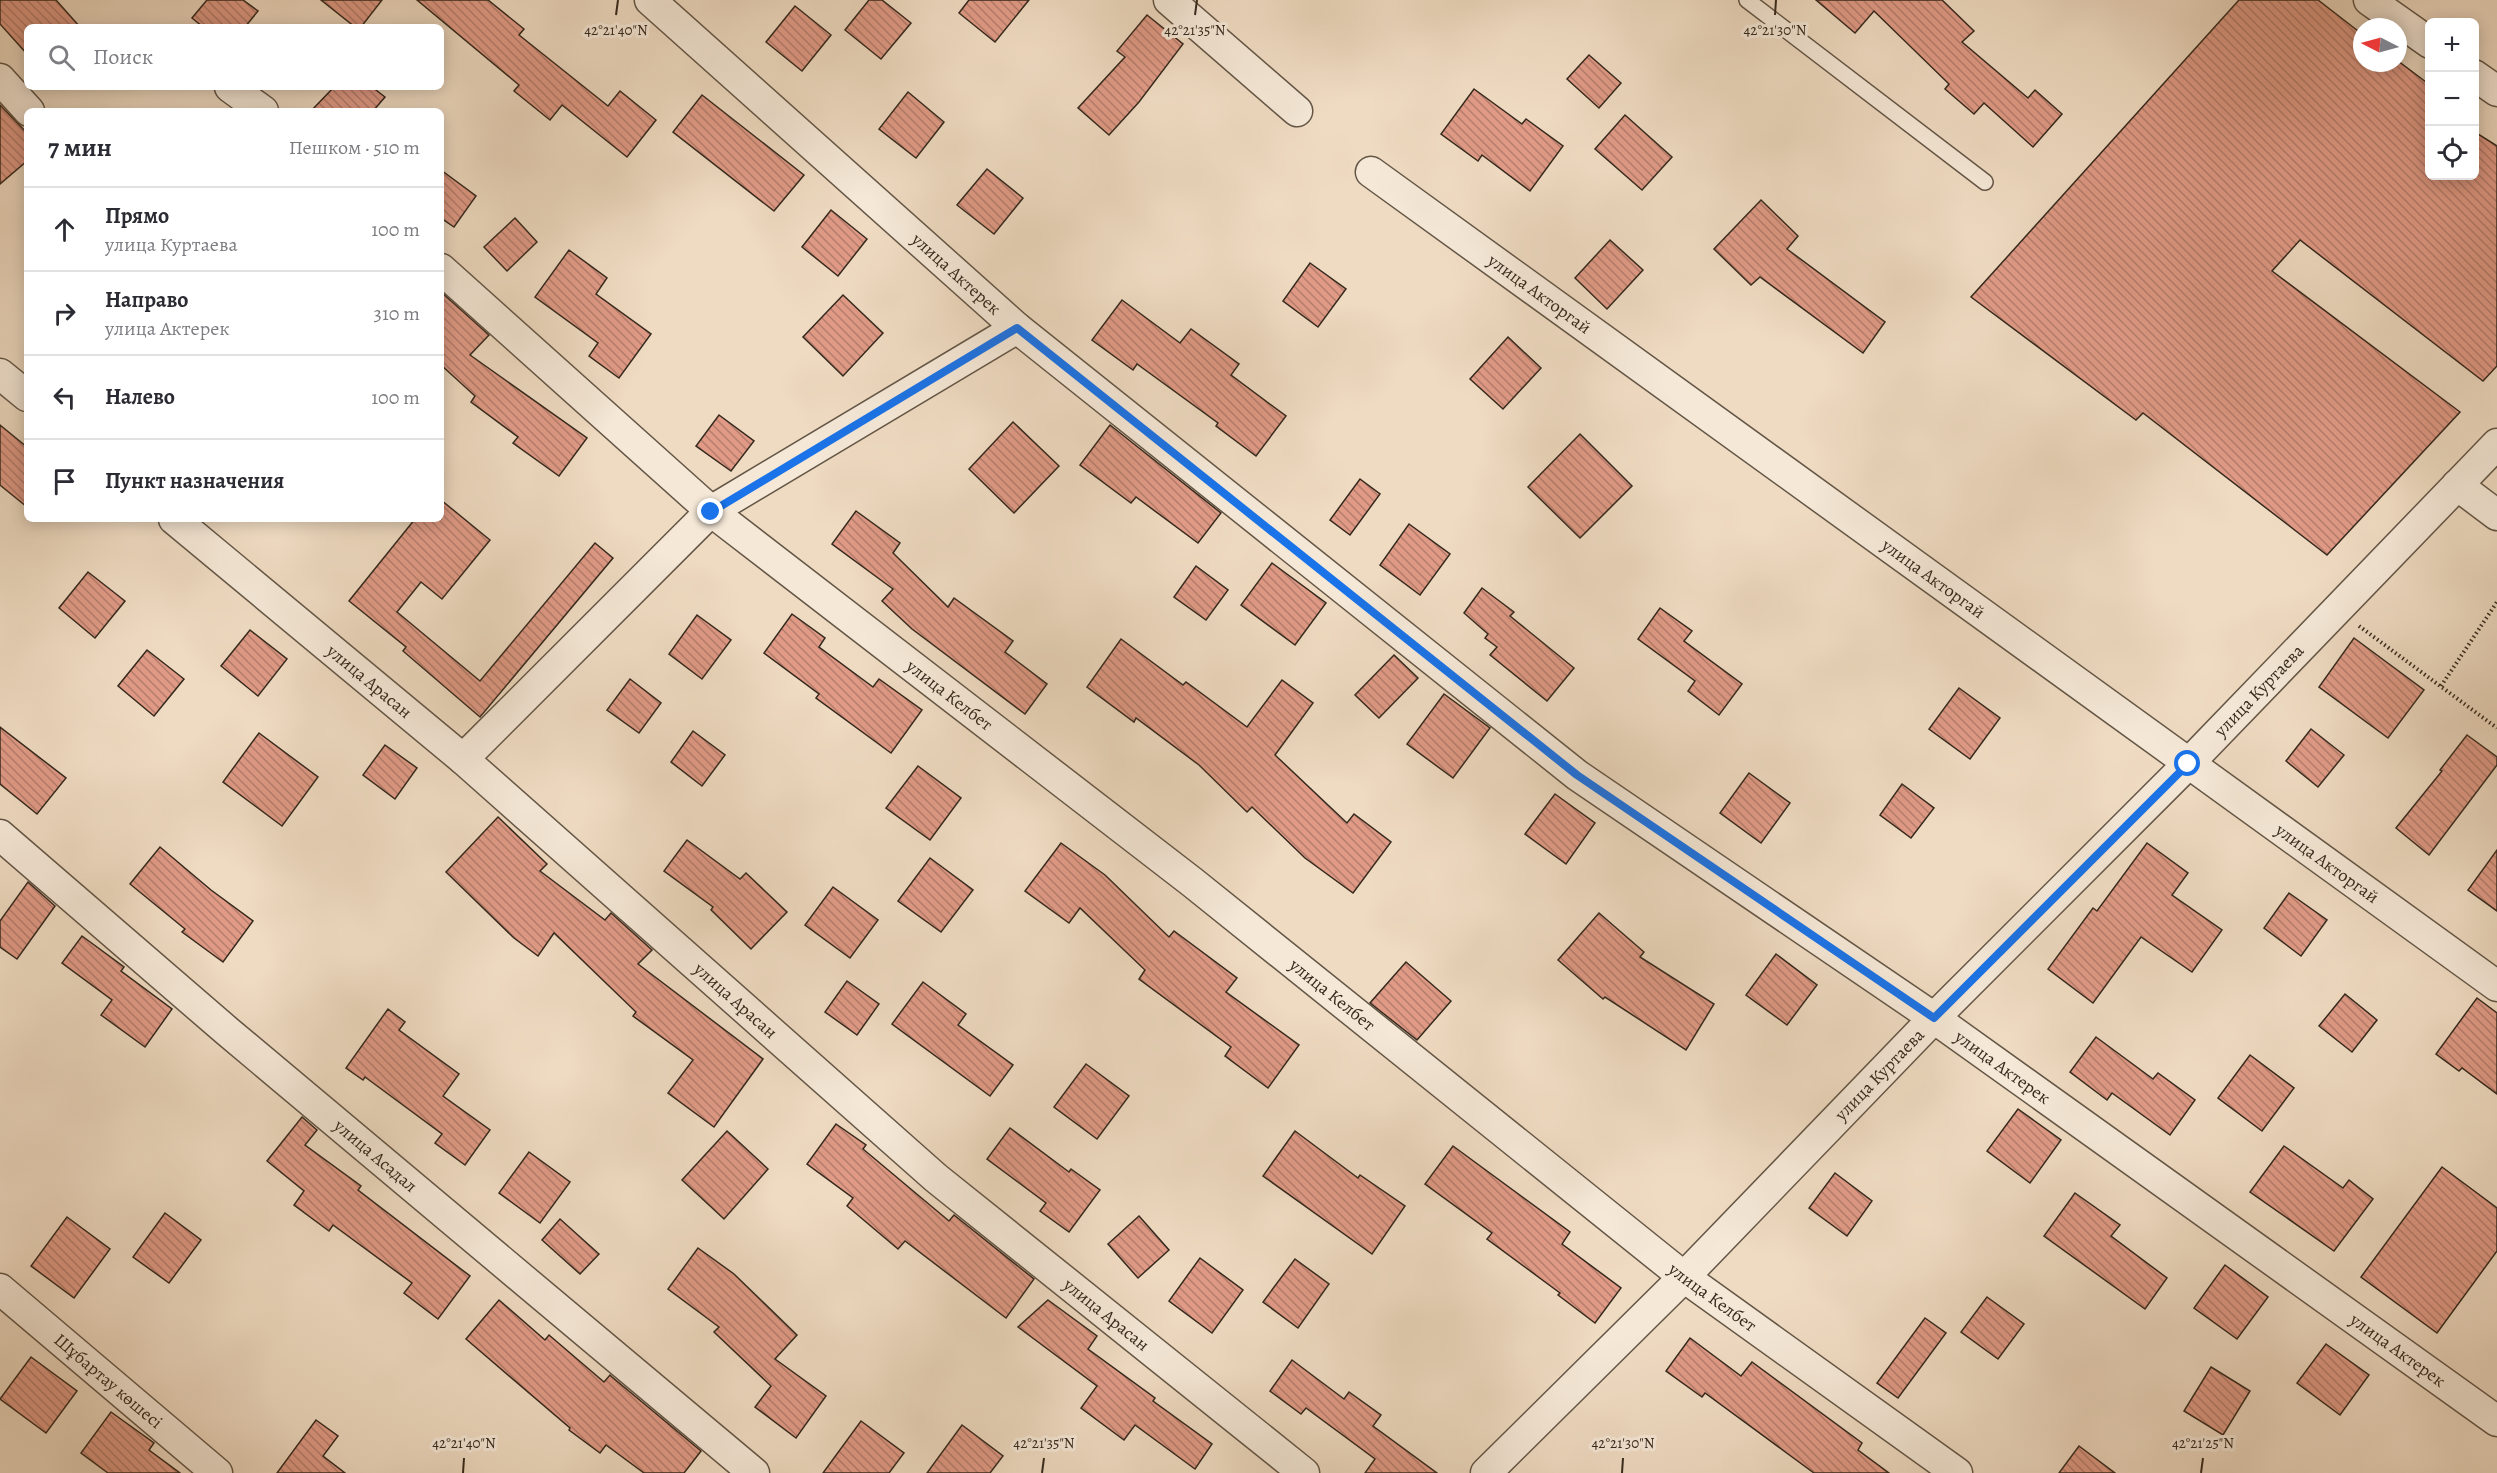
<!DOCTYPE html>
<html lang="ru">
<head>
<meta charset="utf-8">
<style>
	body { margin:0; font-family:Alegreya,serif; background:#f7f7f7; color:#2b2b33 }
	.controls { position:absolute; right:18px; top:18px; display:grid; overflow:hidden; border-radius:9px; box-shadow:0 3px 15px #0003 }
	.controls button { width:54px; height:54px; display:grid; place-items:center; padding:0; border:0; border-bottom:2px solid #e1e1e2; background:#fff; color:#2b2b33; font:30px sans-serif }
	.compass { position:absolute; left:2353px; top:18px; width:54px; height:54px; border-radius:50%; background:#fff; box-shadow:0 3px 15px #0003; rotate:276deg }
	.stop { position:absolute; width:18px; height:18px; margin:-14px; border:4px solid #1a73e8; border-radius:50%; background:#fff }
	.stop.end { background:#1a73e8; border-color:#fff; box-shadow:0 2px 6px #0008 }
	.list { margin:0; padding:0; list-style:none }
	h2 { display:flex; justify-content:space-between; align-items:center; height:78px; margin:0; padding:0 24px; font-size:26px }
	h2 small { font-size:20px; font-weight:400; color:#7c7c81 }
	.list li { display:grid; grid-template-columns:39px 1fr auto; gap:18px; align-items:center; box-sizing:border-box; height:84px; padding:0 24px; border-top:2px solid #e1e1e2 }
	.list b { display:block; font-size:22px; white-space:nowrap }
	.list p { margin:0; font-size:20px; white-space:nowrap; color:#7c7c81 }
	.list em { font-size:20px; font-style:normal; color:#7c7c81 }
	.icon { flex:none; width:33px; height:33px; fill:none; stroke:currentColor; stroke-width:2; stroke-linecap:round; stroke-linejoin:round }
	.map { position:relative; flex:none; width:2497px; height:1473px; overflow:hidden }
	.search { position:absolute; background:#fff; box-shadow:0 3px 15px #0003; left:24px; top:24px; width:420px; height:66px; display:flex; align-items:center; gap:15px; box-sizing:border-box; padding:0 21px; border-radius:9px; color:#7c7c81; font-size:22px }
	.panel { position:absolute; background:#fff; box-shadow:0 3px 15px #0003; left:24px; top:108px; width:420px; height:414px; border-radius:9px }
	.map>svg:first-child { display:block }
	.building { fill:url(#building-back-hatch); stroke:#35291d; stroke-width:1.5 }
	.lines { fill:none; stroke-linecap:round; stroke-linejoin:round }
	.service-casing { stroke:#645646; stroke-width:18 }
	.minor-casing { stroke:#645646; stroke-width:33 }
	.path { stroke:#35291d; stroke-width:4; stroke-dasharray:1.5 3; stroke-linecap:butt }
	.service { stroke:#f5e8d7; stroke-width:15 }
	.minor { stroke:#f5e8d7; stroke-width:30 }
	.route { stroke:#1a73e8; stroke-width:8 }
	.ticks { fill:none; stroke:#35291d; stroke-width:2 }
	.labels { text-anchor:middle; dominant-baseline:central; stroke-width:6; stroke-linejoin:round; paint-order:stroke }
	.street-label { font-size:18px; fill:#35291d; stroke:#f5e8d7 }
	.ticks-label { font-size:15px; text-anchor:middle; fill:#35291d; stroke:#f5e8d7; stroke-width:6; stroke-linejoin:round; paint-order:stroke }
</style>
</head>
<body>
<div class="map">
<svg width="2497" height="1473" viewBox="0 0 2497 1473">
	<defs>
		<pattern id="building-back-hatch" width="6" height="6" patternUnits="userSpaceOnUse" patternTransform="scale(1.5)"><rect width="6" height="6" fill="#e09a86"/><path d="M-1 5l2 2M0 0l6 6M5-1l2 2" fill="none" stroke="#b67e6d"/></pattern>
	</defs>
	<rect width="100%" height="100%" fill="#efdbc2"/>
	<filter id="stains"><feTurbulence type="fractalNoise" baseFrequency=".00333" numOctaves="4"/><feColorMatrix values="0 0 0 0 .2 0 0 0 0 .09 0 0 0 0 .02 0 0 0 .5 -.17"/></filter>
	<radialGradient id="worn" r=".72"><stop offset=".6" stop-color="#630" stop-opacity="0"/><stop offset="1" stop-color="#630" stop-opacity=".3"/></radialGradient>
	<g class="building">
		<polygon points="0,0 56,0 80,27 27,27 27,54 0,24"/>
		<polygon points="207,0 243,0 258,11 245,27 203,27 192,18"/>
		<polygon points="321,0 382,0 361,27 355,27"/>
		<polygon points="417,0 488,0 524,29 519,35 608,106 620,91 656,120 627,157 562,105 550,120 514,91 519,85"/>
		<polygon points="869,0 882,0 911,23 881,59 845,30"/>
		<polygon points="969,0 1029,0 995,42 959,13"/>
		<polygon points="1816,0 1942,0 1974,31 1962,42 2028,98 2035,90 2062,114 2033,147 1984,103 1974,114 1945,89 1949,84 1874,11 1855,33"/>
		<polygon points="2239,0 2318,0 2362,34 2362,63 2398,63 2398,61 2430,85 2430,176 2475,176 2475,132 2497,146 2497,366 2483,381 2300,240 2272,271 2460,412 2327,555 2143,413 2136,420 1971,297"/>
		<polygon points="795,6 831,35 802,71 766,42"/>
		<polygon points="1147,15 1183,44 1139,102 1109,135 1078,108 1125,57 1117,51"/>
		<polygon points="1589,55 1621,83 1599,108 1567,79"/>
		<polygon points="334,87 372,87 385,97 373,111 311,111"/>
		<polygon points="1474,89 1522,124 1526,119 1563,146 1530,191 1482,155 1478,161 1441,134"/>
		<polygon points="908,92 944,122 916,158 879,129"/>
		<polygon points="702,95 804,175 774,211 673,132"/>
		<polygon points="0,105 27,133 27,161 0,184"/>
		<polygon points="1625,115 1672,157 1642,190 1595,149"/>
		<polygon points="987,169 1023,198 994,234 957,205"/>
		<polygon points="441,170 476,196 454,227 441,218"/>
		<polygon points="1761,200 1798,236 1787,249 1885,322 1863,353 1760,277 1751,285 1714,249"/>
		<polygon points="831,210 867,239 838,276 802,247"/>
		<polygon points="515,218 537,242 507,271 484,247"/>
		<polygon points="1610,240 1643,270 1607,309 1575,278"/>
		<polygon points="569,250 607,278 596,294 651,334 619,378 589,356 598,343 535,297"/>
		<polygon points="1310,263 1346,289 1318,327 1283,301"/>
		<polygon points="441,292 489,335 470,355 587,438 559,476 513,443 518,437 471,402 475,396 441,365"/>
		<polygon points="843,295 883,333 843,376 803,337"/>
		<polygon points="1122,300 1180,343 1191,329 1239,364 1231,375 1286,416 1256,456 1216,426 1218,423 1137,364 1133,370 1092,340"/>
		<polygon points="1508,337 1541,368 1503,409 1470,379"/>
		<polygon points="719,415 754,441 731,471 696,446"/>
		<polygon points="1013,422 1059,466 1014,513 969,469"/>
		<polygon points="0,425 27,447 27,507 0,485"/>
		<polygon points="1110,425 1221,513 1198,543 1136,497 1131,503 1080,465"/>
		<polygon points="1580,434 1632,486 1580,538 1528,487"/>
		<polygon points="1360,479 1380,494 1350,535 1330,520"/>
		<polygon points="441,500 490,540 442,599 421,582 397,612 480,681 595,543 613,558 480,717 403,651 406,647 349,601 415,519 441,519"/>
		<polygon points="856,511 900,543 893,553 948,607 954,598 1013,641 1005,652 1047,684 1025,714 912,629 882,601 893,589 832,544"/>
		<polygon points="1409,524 1450,554 1420,595 1380,565"/>
		<polygon points="1272,563 1326,603 1295,645 1241,605"/>
		<polygon points="1196,566 1228,590 1206,620 1174,597"/>
		<polygon points="88,572 125,601 95,638 59,608"/>
		<polygon points="1482,588 1514,612 1510,616 1574,668 1547,701 1490,655 1497,647 1485,638 1488,634 1464,613"/>
		<polygon points="1660,608 1692,631 1684,641 1742,684 1719,715 1688,691 1695,681 1638,639"/>
		<polygon points="792,614 825,638 819,647 873,687 879,679 922,710 891,753 816,698 819,694 764,653"/>
		<polygon points="697,615 731,640 702,679 669,654"/>
		<polygon points="250,630 287,659 258,696 221,666"/>
		<polygon points="2354,638 2424,690 2388,738 2319,687"/>
		<polygon points="1121,639 1183,685 1186,682 1247,727 1282,680 1313,703 1275,755 1347,823 1354,814 1391,842 1353,893 1305,858 1252,807 1247,812 1199,765 1136,718 1134,722 1087,687"/>
		<polygon points="147,650 184,679 154,716 118,686"/>
		<polygon points="1394,655 1418,678 1379,718 1355,695"/>
		<polygon points="630,679 661,703 639,733 607,710"/>
		<polygon points="1959,688 2000,718 1970,759 1929,729"/>
		<polygon points="1444,694 1490,728 1453,778 1407,744"/>
		<polygon points="0,727 66,778 37,814 0,784"/>
		<polygon points="2311,729 2344,755 2318,787 2286,761"/>
		<polygon points="693,731 725,755 702,786 671,762"/>
		<polygon points="259,733 318,777 282,826 223,782"/>
		<polygon points="2467,735 2497,757 2497,765 2429,855 2396,828 2442,771 2440,770"/>
		<polygon points="385,745 417,768 395,799 363,775"/>
		<polygon points="918,766 961,798 930,840 886,808"/>
		<polygon points="1749,773 1790,803 1761,843 1720,813"/>
		<polygon points="1902,784 1934,808 1911,838 1880,815"/>
		<polygon points="1555,794 1595,823 1566,864 1525,834"/>
		<polygon points="498,817 547,864 540,871 605,920 611,913 652,950 638,964 763,1059 714,1127 668,1093 693,1060 633,1016 636,1012 554,933 538,956 514,938 446,872"/>
		<polygon points="687,840 740,879 746,873 787,912 751,949 711,910 713,907 664,871"/>
		<polygon points="1061,843 1105,875 1169,937 1174,931 1237,978 1226,992 1299,1045 1268,1088 1225,1056 1231,1047 1139,979 1145,970 1080,908 1069,923 1025,891"/>
		<polygon points="2147,843 2188,873 2172,895 2222,930 2192,972 2141,937 2093,1003 2048,969 2093,908 2097,911"/>
		<polygon points="160,847 211,890 253,921 223,962 182,932 185,929 130,884"/>
		<polygon points="2497,850 2497,911 2468,890"/>
		<polygon points="930,858 973,890 941,932 898,901"/>
		<polygon points="28,882 55,906 17,959 0,947 0,921"/>
		<polygon points="833,887 878,920 850,958 805,925"/>
		<polygon points="2289,893 2327,920 2301,956 2264,928"/>
		<polygon points="1599,913 1644,952 1640,957 1714,1004 1686,1050 1605,997 1603,999 1558,960"/>
		<polygon points="82,936 124,967 121,971 172,1009 145,1047 101,1015 112,1000 62,963"/>
		<polygon points="1776,954 1817,985 1787,1025 1746,995"/>
		<polygon points="1406,962 1451,1001 1417,1040 1370,1003"/>
		<polygon points="847,981 879,1004 857,1035 825,1012"/>
		<polygon points="923,982 966,1014 958,1025 1013,1065 990,1096 892,1024"/>
		<polygon points="2345,994 2377,1020 2352,1052 2319,1026"/>
		<polygon points="2477,998 2497,1013 2497,1094 2462,1068 2459,1071 2436,1054"/>
		<polygon points="388,1009 405,1022 399,1030 459,1074 443,1096 490,1130 465,1165 435,1143 442,1134 365,1077 363,1080 346,1068"/>
		<polygon points="2096,1037 2153,1079 2158,1073 2195,1100 2170,1135 2112,1093 2107,1100 2070,1072"/>
		<polygon points="2250,1055 2294,1088 2262,1131 2218,1098"/>
		<polygon points="1086,1064 1129,1096 1097,1139 1054,1107"/>
		<polygon points="2018,1109 2061,1140 2030,1183 1987,1151"/>
		<polygon points="302,1117 317,1130 305,1145 361,1186 358,1190 470,1276 438,1319 404,1293 412,1283 333,1225 329,1231 294,1205 304,1191 267,1161"/>
		<polygon points="836,1124 866,1145 863,1149 949,1221 954,1215 1034,1279 1006,1318 905,1241 898,1249 847,1206 853,1198 807,1164"/>
		<polygon points="1010,1128 1069,1172 1071,1169 1100,1190 1069,1232 1040,1211 1046,1203 987,1159"/>
		<polygon points="727,1131 768,1169 724,1219 682,1180"/>
		<polygon points="1295,1131 1358,1178 1360,1175 1405,1206 1372,1254 1263,1176"/>
		<polygon points="1453,1146 1570,1232 1562,1244 1621,1288 1595,1323 1558,1295 1560,1293 1487,1239 1492,1233 1425,1184"/>
		<polygon points="2284,1146 2343,1188 2349,1180 2373,1199 2334,1251 2250,1192"/>
		<polygon points="529,1152 570,1182 540,1223 499,1193"/>
		<polygon points="2442,1167 2497,1208 2497,1251 2437,1333 2361,1277"/>
		<polygon points="1835,1173 1872,1201 1847,1236 1809,1208"/>
		<polygon points="2075,1193 2120,1225 2111,1236 2167,1278 2145,1309 2044,1236"/>
		<polygon points="165,1213 201,1240 169,1283 133,1257"/>
		<polygon points="1139,1216 1169,1250 1138,1278 1108,1244"/>
		<polygon points="67,1217 110,1249 74,1298 31,1266"/>
		<polygon points="560,1219 599,1254 580,1274 542,1240"/>
		<polygon points="698,1248 734,1274 797,1335 775,1359 826,1396 796,1438 755,1407 771,1386 714,1332 719,1327 668,1289"/>
		<polygon points="1200,1258 1243,1290 1212,1333 1169,1301"/>
		<polygon points="1295,1259 1329,1284 1298,1328 1263,1302"/>
		<polygon points="2225,1265 2268,1297 2237,1339 2194,1308"/>
		<polygon points="1987,1297 2024,1324 1998,1359 1961,1332"/>
		<polygon points="499,1300 545,1340 549,1335 604,1382 610,1375 612,1377 701,1451 684,1473 644,1473 606,1445 600,1453 569,1430 570,1428 466,1339"/>
		<polygon points="1048,1300 1097,1336 1088,1349 1155,1398 1153,1401 1212,1444 1195,1469 1135,1425 1124,1440 1081,1408 1097,1386 1018,1327"/>
		<polygon points="1925,1318 1946,1333 1898,1398 1877,1383"/>
		<polygon points="1690,1338 1741,1376 1752,1362 1862,1443 1858,1450 1889,1473 1814,1473 1705,1393 1702,1397 1666,1371"/>
		<polygon points="2326,1344 2369,1375 2340,1415 2297,1383"/>
		<polygon points="31,1357 77,1391 46,1433 0,1399"/>
		<polygon points="1292,1360 1344,1399 1349,1392 1381,1415 1373,1426 1437,1473 1365,1473 1375,1459 1306,1408 1301,1414 1270,1391"/>
		<polygon points="2211,1367 2250,1391 2223,1435 2184,1411"/>
		<polygon points="111,1412 154,1443 149,1450 180,1473 108,1473 81,1453"/>
		<polygon points="316,1420 338,1436 323,1456 345,1473 277,1473"/>
		<polygon points="861,1421 904,1453 889,1473 823,1473"/>
		<polygon points="962,1425 1003,1456 990,1473 927,1473"/>
		<polygon points="2079,1446 2115,1473 2059,1473"/>
	</g>
	<g class="lines">
		<g class="service-casing">
			<polyline id="service" points="1747,0 1985,182"/>
		</g>
		<g class="minor-casing">
			<g id="minor">
				<path id="s1" d="M650,0L1017,328L1577,775L1934,1018L2497,1421"/>
				<polyline points="1169,0 1297,111"/>
				<polyline points="2369,0 2430,43"/>
				<polyline points="2474,75 2497,91"/>
				<polyline points="0,79 29,111"/>
				<polyline points="230,87 263,111"/>
				<path id="s2" d="M1371,172L2497,986"/>
				<path id="s3" d="M441,269L711,511L1192,882L1684,1277L1957,1473"/>
				<polyline points="0,374 27,396"/>
				<polyline points="2457,485 2497,515"/>
				<path id="s4" d="M174,519L463,759L936,1178L1304,1473"/>
				<polyline points="463,759 711,511 1017,328"/>
				<path id="s5" d="M0,835L227,1031L754,1473"/>
				<path id="s6" d="M0,1289L217,1473"/>
				<path id="s7" d="M1486,1473L1684,1277L1934,1018L2188,764L2497,444"/>
			</g>
		</g>
		<g class="path">
			<polyline points="2359,626 2497,728"/>
			<polyline points="2441,686 2497,602"/>
		</g>
		<use href="#service" class="service"/>
		<use href="#minor" class="minor"/>
	</g>
	<g class="lines">
		<polyline class="route" points="711,512 1017,328 1577,775 1934,1018 2188,764"/>
	</g>
	<path class="ticks" d="M616,15L618,0M1195,15L1197,0M1775,15L1776,0M463,1473L464,1458M1042,1473L1044,1458M1622,1473L1623,1458M2201,1473L2203,1458"/>
	<g class="labels">
		<g class="street-label">
			<text stroke="none"><textPath href="#s1" startOffset="411">улица Актерек</textPath></text>
			<text stroke="none"><textPath href="#s2" startOffset="208">улица Акторгай</textPath></text>
			<text stroke="none"><textPath href="#s2" startOffset="694">улица Акторгай</textPath></text>
			<text stroke="none"><textPath href="#s4" startOffset="254">улица Арасан</textPath></text>
			<text stroke="none"><textPath href="#s7" startOffset="1100">улица Куртаева</textPath></text>
			<text stroke="none"><textPath href="#s3" startOffset="664">улица Келбет</textPath></text>
			<text stroke="none"><textPath href="#s2" startOffset="1180">улица Акторгай</textPath></text>
			<text stroke="none"><textPath href="#s3" startOffset="1150">улица Келбет</textPath></text>
			<text stroke="none"><textPath href="#s4" startOffset="740">улица Арасан</textPath></text>
			<text stroke="none"><textPath href="#s1" startOffset="1725">улица Актерек</textPath></text>
			<text stroke="none"><textPath href="#s7" startOffset="560">улица Куртаева</textPath></text>
			<text stroke="none"><textPath href="#s5" startOffset="494">улица Асадал</textPath></text>
			<text stroke="none"><textPath href="#s3" startOffset="1636">улица Келбет</textPath></text>
			<text stroke="none"><textPath href="#s4" startOffset="1226">улица Арасан</textPath></text>
			<text stroke="none"><textPath href="#s1" startOffset="2211">улица Актерек</textPath></text>
			<text stroke="none"><textPath href="#s6" startOffset="142">Шұбартау көшесі</textPath></text>
		</g>
	</g>
	<g class="ticks-label">
		<text x="616" y="35">42°21'40"N</text>
		<text x="1195" y="35">42°21'35"N</text>
		<text x="1775" y="35">42°21'30"N</text>
		<text x="464" y="1448">42°21'40"N</text>
		<text x="1044" y="1448">42°21'35"N</text>
		<text x="1623" y="1448">42°21'30"N</text>
		<text x="2203" y="1448">42°21'25"N</text>
	</g>
	<rect width="100%" height="100%" filter="url(#stains)"/>
	<rect width="100%" height="100%" fill="url(#worn)"/>
</svg>
<div class="controls">
<button>+</button>
<button>−</button>
<button><svg class="icon" aria-label="locate" viewBox="0 0 24 24"><circle cx="12" cy="12" r="6"/><path d="M12 2v4M12 18v4M2 12h4M18 12h4"/></svg></button>
</div>
<svg class="compass" viewBox="-18 -18 36 36"><path d="M0-13l5 13h-10z" fill="#e53935"/><path d="M0 13l5-13h-10z" fill="#7c7c81"/></svg>
<div class="stop" style="left:2188px;top:764px"></div>
<div class="stop end" style="left:711px;top:512px"></div>
<div class="search"><svg class="icon" aria-label="search" viewBox="0 0 24 24"><circle cx="10" cy="10" r="6"/><path d="M15 15l6 6"/></svg>Поиск</div>
<section class="panel">
<h2>7 мин<small>Пешком · 510 m</small></h2>
<ul class="list">
<li><svg class="icon" aria-label="ahead" viewBox="0 0 24 24"><path d="M12 20V5M6 11l6-6 6 6"/></svg><div><b>Прямо</b><p>улица Куртаева</p></div><em>100 m</em></li>
<li><svg class="icon" aria-label="right" viewBox="0 0 24 24"><path d="M7 20v-9h11M14 6l5 5-5 5"/></svg><div><b>Направо</b><p>улица Актерек</p></div><em>310 m</em></li>
<li><svg class="icon" aria-label="left" viewBox="0 0 24 24"><path d="M17 20v-9H6M10 6l-5 5 5 5"/></svg><div><b>Налево</b></div><em>100 m</em></li>
<li><svg class="icon" aria-label="arrive" viewBox="0 0 24 24"><path d="M6 21V4h12l-3 4 3 4H6"/></svg><div><b>Пункт назначения</b></div></li>
</ul>
</section>
</div>
</body>
</html>
